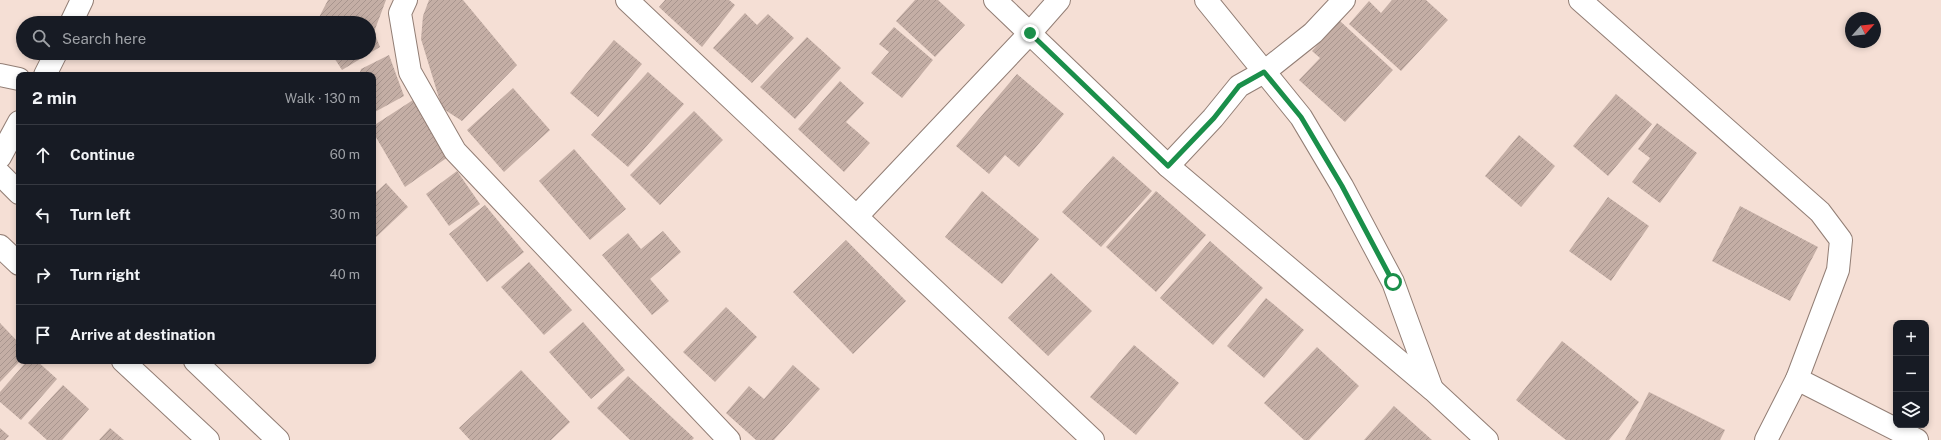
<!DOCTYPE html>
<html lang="en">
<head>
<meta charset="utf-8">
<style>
	body { margin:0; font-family:"Public Sans",sans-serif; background:#20242c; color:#f1f3f6 }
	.controls { position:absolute; right:12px; bottom:12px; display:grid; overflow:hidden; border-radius:8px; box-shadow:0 2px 6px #0003 }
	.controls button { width:36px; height:36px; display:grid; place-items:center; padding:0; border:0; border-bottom:1px solid #363941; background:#171b24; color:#f1f3f6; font:20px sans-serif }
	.compass { position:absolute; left:1845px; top:12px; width:36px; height:36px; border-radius:50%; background:#171b24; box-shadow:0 2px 6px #0003; rotate:63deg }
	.stop { position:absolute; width:12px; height:12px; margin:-9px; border:3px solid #1a8f4a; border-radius:50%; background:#fff }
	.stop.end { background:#1a8f4a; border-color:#fff; box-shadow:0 1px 4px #0008 }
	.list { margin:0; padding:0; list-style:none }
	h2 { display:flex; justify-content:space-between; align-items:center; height:52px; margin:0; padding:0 16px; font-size:17px }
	h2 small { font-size:13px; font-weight:400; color:#9ea1a6 }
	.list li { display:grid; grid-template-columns:26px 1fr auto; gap:12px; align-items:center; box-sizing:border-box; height:60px; padding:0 16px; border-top:1px solid #363941 }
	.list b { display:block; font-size:15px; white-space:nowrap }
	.list em { font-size:13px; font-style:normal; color:#9ea1a6 }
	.icon { flex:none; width:22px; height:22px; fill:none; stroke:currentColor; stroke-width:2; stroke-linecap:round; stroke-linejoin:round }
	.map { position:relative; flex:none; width:1941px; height:440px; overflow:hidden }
	.search { position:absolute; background:#171b24; box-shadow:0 2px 6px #0003; left:16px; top:16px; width:360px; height:44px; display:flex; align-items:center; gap:10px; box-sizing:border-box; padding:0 14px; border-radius:22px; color:#9ea1a6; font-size:15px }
	.panel { position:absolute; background:#171b24; box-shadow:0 2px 6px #0003; left:16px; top:72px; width:360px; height:292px; border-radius:8px }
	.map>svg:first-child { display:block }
	.building { fill:url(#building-hatch) }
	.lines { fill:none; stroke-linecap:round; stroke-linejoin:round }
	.street-casing { stroke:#927e75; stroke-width:24 }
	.secondary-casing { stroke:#927e75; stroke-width:24 }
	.street { stroke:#fff; stroke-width:22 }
	.secondary { stroke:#fff; stroke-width:22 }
	.route { stroke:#1a8f4a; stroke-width:5 }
</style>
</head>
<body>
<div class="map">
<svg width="1941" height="440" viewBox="0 0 1941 440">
	<defs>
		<pattern id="building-hatch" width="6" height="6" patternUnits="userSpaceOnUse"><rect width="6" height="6" fill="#c4aea5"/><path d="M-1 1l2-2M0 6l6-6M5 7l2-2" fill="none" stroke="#a8958e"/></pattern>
	</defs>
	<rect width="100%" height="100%" fill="#f5dfd5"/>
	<g class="building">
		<polygon points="328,0 386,0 374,32 380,47 342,70 331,53 369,53 369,23 316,23"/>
		<polygon points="429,0 463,0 517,65 462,121 442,108 421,39 423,16"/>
		<polygon points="665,0 729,0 735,5 702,47 659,7"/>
		<polygon points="915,0 938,0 965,25 935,57 896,21"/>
		<polygon points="1392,0 1426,0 1448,20 1401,71 1349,24 1369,1 1381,13"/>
		<polygon points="745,13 757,25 768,14 794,38 752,83 713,48"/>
		<polygon points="1340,21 1393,70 1345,122 1299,80 1320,58 1312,51"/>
		<polygon points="894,27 933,60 902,98 871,73 889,52 879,44"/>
		<polygon points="807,37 841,68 795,119 760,87"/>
		<polygon points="614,40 642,64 598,117 570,93"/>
		<polygon points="389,55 404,96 373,113 373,75 359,75 361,69"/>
		<polygon points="648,72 684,104 628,167 591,135"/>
		<polygon points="1017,74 1064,114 1019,167 1005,155 989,174 956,146"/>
		<polygon points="840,81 864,103 846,122 870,143 844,172 798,129"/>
		<polygon points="513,88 550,130 504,172 467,130"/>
		<polygon points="1616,94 1652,124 1608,176 1573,146"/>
		<polygon points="413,100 448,157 405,187 373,132 373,126"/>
		<polygon points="694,111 723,140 660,205 630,175"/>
		<polygon points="1657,123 1697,153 1660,203 1632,182 1650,158 1638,149"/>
		<polygon points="1519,135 1555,166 1521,207 1485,176"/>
		<polygon points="574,149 626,209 590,240 539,181"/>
		<polygon points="1113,156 1152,191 1101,247 1062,212"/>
		<polygon points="457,171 480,204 449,226 426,194"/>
		<polygon points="386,183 408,207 373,240 373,195"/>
		<polygon points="982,191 1039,239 1002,284 945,237"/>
		<polygon points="1156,191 1206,235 1156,292 1106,247"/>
		<polygon points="1608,197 1649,226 1611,281 1569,251"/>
		<polygon points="485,205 524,252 487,282 449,234"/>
		<polygon points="1740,206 1818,247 1790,301 1712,261"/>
		<polygon points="663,231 681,252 650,279 669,301 652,315 602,255 628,233 641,249"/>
		<polygon points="846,240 906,301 853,354 793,292"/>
		<polygon points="1210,241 1263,288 1213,345 1160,298"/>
		<polygon points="529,262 572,310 544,335 501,287"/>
		<polygon points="1051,273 1092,311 1048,356 1008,318"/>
		<polygon points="1266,298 1304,330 1264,378 1227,346"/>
		<polygon points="726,307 757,337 715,382 683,352"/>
		<polygon points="583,322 625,370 591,399 549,352"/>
		<polygon points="0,323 19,343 20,361 0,382"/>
		<polygon points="1562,341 1639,402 1609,440 1566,440 1516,400"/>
		<polygon points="1134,345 1179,383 1136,435 1090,397"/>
		<polygon points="1317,347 1359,386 1309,440 1304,440 1264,403"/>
		<polygon points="27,361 37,361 57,379 21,420 0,402 0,392"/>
		<polygon points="793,365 820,389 774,440 756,440 726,413 749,386 764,399"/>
		<polygon points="521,370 570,422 551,440 470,440 459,428"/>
		<polygon points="628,376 694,438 692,440 630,440 597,408"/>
		<polygon points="63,385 89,409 62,440 47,440 28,423"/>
		<polygon points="1649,392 1725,430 1720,440 1625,440"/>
		<polygon points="1394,406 1432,440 1364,440"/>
		<polygon points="0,428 9,436 5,440 0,440"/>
		<polygon points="110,428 124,440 99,440"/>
	</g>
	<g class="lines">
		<g class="street-casing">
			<g id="street">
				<polyline points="406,0 400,13 410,72 455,151 729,440"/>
				<polyline points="627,0 1093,440"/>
				<polyline points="995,0 1168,166 1433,390 1487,440"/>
				<polyline points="1206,0 1301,117 1342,186 1393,282 1432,389"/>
				<polyline points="1580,0 1820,212 1841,240 1838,270 1797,379 1766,440"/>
				<polyline points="1168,166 1213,118 1239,86 1264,72 1313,33 1344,0"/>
				<polyline points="857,216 1030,33 1059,0"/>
				<polyline points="1797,379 1917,440"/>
			</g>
		</g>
		<g class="secondary-casing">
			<g id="secondary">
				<polyline points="71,23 82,0"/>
				<polyline points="0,75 19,79"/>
				<polyline points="45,75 56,53"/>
				<polyline points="0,157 19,122"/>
				<polyline points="0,174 19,193"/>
				<polyline points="0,246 19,264"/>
				<polyline points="123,361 208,440"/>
				<polyline points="195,361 278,440"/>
			</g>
		</g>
		<use href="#street" class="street"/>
		<use href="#secondary" class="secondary"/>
	</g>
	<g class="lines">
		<polyline class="route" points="1030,33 1168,166 1214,118 1239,86 1264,72 1301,117 1342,186 1393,282"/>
	</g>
</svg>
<div class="controls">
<button>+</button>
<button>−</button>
<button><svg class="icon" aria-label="layers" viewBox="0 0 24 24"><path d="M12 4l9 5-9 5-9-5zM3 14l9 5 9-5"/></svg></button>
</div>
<svg class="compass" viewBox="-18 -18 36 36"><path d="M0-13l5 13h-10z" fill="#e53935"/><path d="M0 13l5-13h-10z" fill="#9ea1a6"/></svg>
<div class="stop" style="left:1393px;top:282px"></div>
<div class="stop end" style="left:1030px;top:33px"></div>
<div class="search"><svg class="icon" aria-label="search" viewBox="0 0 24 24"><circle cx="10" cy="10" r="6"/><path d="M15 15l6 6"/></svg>Search here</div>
<section class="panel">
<h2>2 min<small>Walk · 130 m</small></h2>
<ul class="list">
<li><svg class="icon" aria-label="ahead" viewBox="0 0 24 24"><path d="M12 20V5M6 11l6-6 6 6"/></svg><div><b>Continue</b></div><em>60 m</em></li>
<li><svg class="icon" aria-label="left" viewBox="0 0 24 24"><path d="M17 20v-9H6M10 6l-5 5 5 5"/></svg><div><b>Turn left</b></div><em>30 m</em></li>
<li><svg class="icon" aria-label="right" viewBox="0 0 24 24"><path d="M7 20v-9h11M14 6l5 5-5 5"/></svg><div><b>Turn right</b></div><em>40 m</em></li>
<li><svg class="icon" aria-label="arrive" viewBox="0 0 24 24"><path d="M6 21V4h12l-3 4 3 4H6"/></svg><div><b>Arrive at destination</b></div></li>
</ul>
</section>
</div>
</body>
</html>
